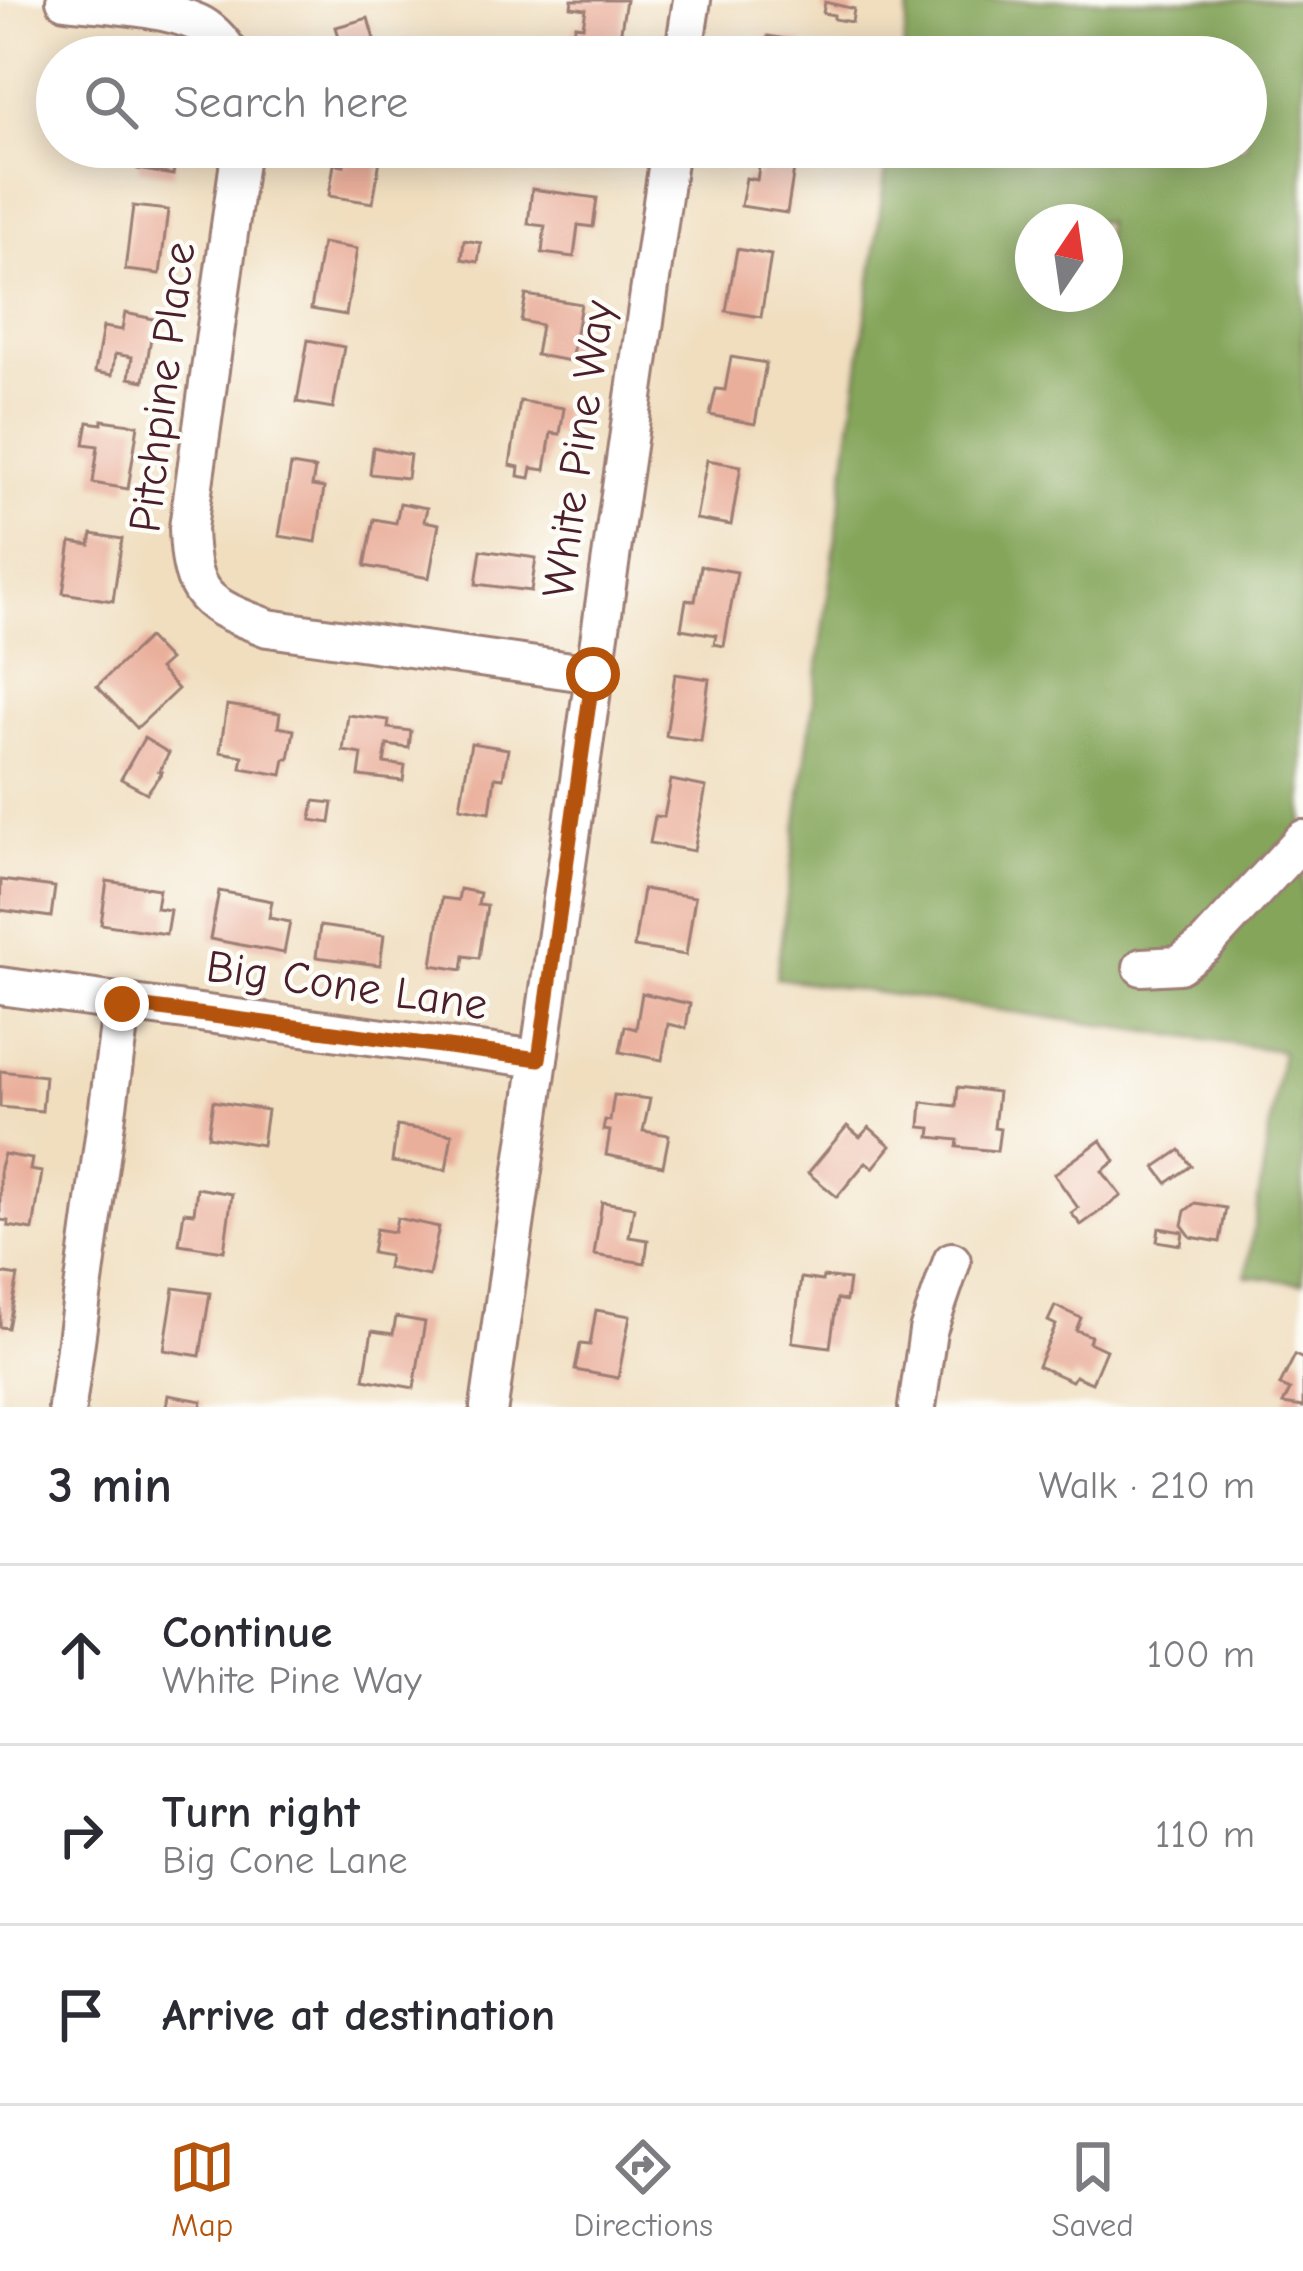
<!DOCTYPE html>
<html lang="en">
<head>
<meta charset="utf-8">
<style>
	body { margin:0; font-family:"Comic Neue",sans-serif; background:#f7f7f7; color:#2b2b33 }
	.compass { position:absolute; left:1015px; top:204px; width:108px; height:108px; border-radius:50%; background:#fff; box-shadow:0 6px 30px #0003; rotate:13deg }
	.stop { position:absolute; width:36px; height:36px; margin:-27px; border:9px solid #b45309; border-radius:50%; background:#fff }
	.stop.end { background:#b45309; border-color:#fff; box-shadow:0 3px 12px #0008 }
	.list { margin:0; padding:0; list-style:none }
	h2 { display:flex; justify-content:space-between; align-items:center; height:156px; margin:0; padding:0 48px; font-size:51px }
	h2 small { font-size:39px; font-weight:400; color:#7c7c81 }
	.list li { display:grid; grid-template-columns:78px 1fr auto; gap:36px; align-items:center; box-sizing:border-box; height:180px; padding:0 48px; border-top:3px solid #e1e1e2 }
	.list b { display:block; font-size:45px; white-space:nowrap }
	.list p { margin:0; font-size:39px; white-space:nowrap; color:#7c7c81 }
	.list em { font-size:39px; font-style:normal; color:#7c7c81 }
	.icon { flex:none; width:66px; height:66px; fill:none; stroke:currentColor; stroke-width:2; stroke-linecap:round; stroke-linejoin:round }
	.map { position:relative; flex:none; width:1303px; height:1407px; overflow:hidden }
	.search { position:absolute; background:#fff; box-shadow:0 6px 30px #0003; left:36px; right:36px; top:36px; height:132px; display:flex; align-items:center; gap:30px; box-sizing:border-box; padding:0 42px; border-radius:66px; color:#7c7c81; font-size:45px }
	.sheet { height:696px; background:#fff }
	nav { display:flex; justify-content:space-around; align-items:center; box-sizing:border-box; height:168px; border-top:3px solid #e1e1e2; background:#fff; font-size:33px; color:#7c7c81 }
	nav a { display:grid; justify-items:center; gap:6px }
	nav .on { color:#b45309 }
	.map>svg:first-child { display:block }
	.forest { fill:#84a55a; stroke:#676242; stroke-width:3; fill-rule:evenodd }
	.building { fill:#eaaf9b }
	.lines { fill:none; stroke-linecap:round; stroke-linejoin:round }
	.minor-casing { stroke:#9d7e75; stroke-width:42 }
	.minor { stroke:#fff; stroke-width:36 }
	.route { stroke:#b45309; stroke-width:15 }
	.labels { text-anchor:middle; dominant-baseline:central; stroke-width:9; stroke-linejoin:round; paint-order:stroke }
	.street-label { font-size:45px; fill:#4a1f2b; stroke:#fdfcf7 }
</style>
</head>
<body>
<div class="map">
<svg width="1303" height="1407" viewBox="0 0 1303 1407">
	<rect width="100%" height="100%" fill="#fdfcf7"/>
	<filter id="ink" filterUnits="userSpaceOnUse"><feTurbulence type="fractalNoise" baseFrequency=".00833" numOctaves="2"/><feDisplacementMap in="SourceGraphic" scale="24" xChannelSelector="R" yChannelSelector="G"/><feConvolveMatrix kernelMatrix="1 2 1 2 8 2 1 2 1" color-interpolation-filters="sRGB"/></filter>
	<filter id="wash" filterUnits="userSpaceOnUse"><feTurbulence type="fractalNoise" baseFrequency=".004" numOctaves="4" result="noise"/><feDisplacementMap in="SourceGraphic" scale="48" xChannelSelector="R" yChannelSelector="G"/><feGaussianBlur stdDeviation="2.7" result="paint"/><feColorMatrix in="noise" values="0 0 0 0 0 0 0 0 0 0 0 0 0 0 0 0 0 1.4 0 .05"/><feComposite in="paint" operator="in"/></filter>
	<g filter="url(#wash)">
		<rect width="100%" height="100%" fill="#f0debf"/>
		<path class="forest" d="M910,0H1303V1283L1246,1276L1282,1051L776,978L889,147H1246V57H902ZM1033,222H1105V294H1033Z"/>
		<g id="blocks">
			<g class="building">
				<polygon points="572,0 626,0 618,48 573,41 575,25 583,26 586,9 571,7"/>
				<polygon points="825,2 854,9 852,22 834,19 834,15 823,13"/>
				<polygon points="368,18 379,57 345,57 336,27"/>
				<polygon points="768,36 803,42 800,57 764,57"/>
				<polygon points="142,147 177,147 173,175 138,169"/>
				<polygon points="346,147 382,147 373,203 329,196 334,164 344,165"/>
				<polygon points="762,147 797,150 787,213 741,206 746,178 757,180"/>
				<polygon points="532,189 597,198 593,227 578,225 574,257 542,253 545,226 528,224"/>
				<polygon points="133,206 168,210 160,274 125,270"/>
				<polygon points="464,240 481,243 478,262 462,259"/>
				<polygon points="322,243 357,249 346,315 311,309"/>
				<polygon points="737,249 771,255 761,317 726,311"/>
				<polygon points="526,295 581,304 571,361 536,355 541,325 521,321"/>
				<polygon points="125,313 154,319 144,381 129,378 132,357 115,354 112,375 95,372 103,327 122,330"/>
				<polygon points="308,340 344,347 333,408 297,402"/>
				<polygon points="731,357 766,363 755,424 710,415 716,389 725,390"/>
				<polygon points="520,401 564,408 560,434 551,433 545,470 532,468 530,478 518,476 519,467 510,465"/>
				<polygon points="102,420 138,425 128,489 93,483 98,446 84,444 88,422 102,424"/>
				<polygon points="373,447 410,455 407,478 370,474"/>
				<polygon points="707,460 741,466 731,525 696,519"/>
				<polygon points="291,465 315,469 312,486 324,488 316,542 279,536"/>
				<polygon points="400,503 427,508 424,521 439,524 429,578 365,566 374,519 396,523"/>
				<polygon points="92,534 122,539 113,601 63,593 71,542 90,545"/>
				<polygon points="481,550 536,558 531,591 476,584"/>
				<polygon points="701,566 737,572 724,646 714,644 716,635 681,629 686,600 695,601"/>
				<polygon points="148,638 169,660 159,669 178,689 137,728 97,686"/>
				<polygon points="675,674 709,679 701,741 666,736"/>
				<polygon points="227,705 280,713 278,727 294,730 289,759 285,759 282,775 241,768 243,756 220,752"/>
				<polygon points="348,715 389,720 388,728 411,731 409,748 387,745 384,763 405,766 403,781 359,776 362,754 343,751"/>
				<polygon points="144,738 169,753 159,771 162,772 147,793 121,779"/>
				<polygon points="471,743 508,749 503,778 495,777 490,812 460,807"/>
				<polygon points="671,780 706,787 694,851 650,843 655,816 664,817"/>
				<polygon points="314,801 333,803 330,823 311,820"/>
				<polygon points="1,880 55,887 51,917 0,910"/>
				<polygon points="107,881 159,889 156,908 170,910 166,934 101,924"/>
				<polygon points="460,889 480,893 478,905 487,906 479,958 464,956 462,970 432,965 442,898 458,900"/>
				<polygon points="643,889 695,897 686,955 634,947"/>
				<polygon points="219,891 272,901 269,918 290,922 284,953 210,939"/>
				<polygon points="320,926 384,935 380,965 316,957"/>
				<polygon points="642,993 690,1004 686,1028 668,1024 662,1060 620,1052 625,1026 636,1029"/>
				<polygon points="0,1071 45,1076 42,1111 0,1107"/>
				<polygon points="958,1087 998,1092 994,1128 1000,1129 997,1151 957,1147 958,1140 930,1137 931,1128 920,1127 922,1102 956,1106"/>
				<polygon points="614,1095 650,1099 643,1131 669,1135 663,1166 606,1155 610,1131 603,1130 605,1120 610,1121"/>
				<polygon points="213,1101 267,1110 262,1145 208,1136"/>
				<polygon points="397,1126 452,1134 446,1170 392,1162"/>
				<polygon points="847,1126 860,1137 869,1127 891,1146 873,1168 866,1162 837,1197 808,1173"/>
				<polygon points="1101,1140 1115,1161 1102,1171 1121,1196 1081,1225 1071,1213 1078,1208 1054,1174"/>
				<polygon points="1180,1150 1191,1166 1167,1183 1155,1167"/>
				<polygon points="4,1154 32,1159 30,1170 42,1172 33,1230 8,1226 8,1221 0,1220 0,1167"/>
				<polygon points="197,1188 232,1194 224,1251 179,1244 184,1212 194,1213"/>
				<polygon points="602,1202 634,1207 629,1237 648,1240 645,1263 594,1255"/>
				<polygon points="1195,1203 1226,1208 1220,1242 1191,1237 1182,1225 1185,1211"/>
				<polygon points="397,1218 439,1227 429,1276 387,1268 389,1256 372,1253 376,1229 394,1232"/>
				<polygon points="1159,1228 1183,1232 1181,1245 1157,1241"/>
				<polygon points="0,1273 18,1276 8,1328 0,1327"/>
				<polygon points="823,1277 849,1280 846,1301 837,1299 830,1347 792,1342 801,1278 822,1281"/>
				<polygon points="174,1288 210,1293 200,1356 164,1350"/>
				<polygon points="1055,1306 1081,1318 1076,1330 1091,1336 1089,1342 1106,1350 1092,1383 1075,1376 1072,1381 1038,1366 1056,1325 1048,1321"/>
				<polygon points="596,1310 630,1316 618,1378 575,1370 580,1344 590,1345"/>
				<polygon points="396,1317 425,1322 414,1388 364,1379 372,1331 393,1334"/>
				<polygon points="1295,1355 1303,1359 1303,1407 1283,1404 1290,1390 1280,1385"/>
				<polygon points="168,1395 202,1401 201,1407 166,1407"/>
			</g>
		</g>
	</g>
	<g filter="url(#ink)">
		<use href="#blocks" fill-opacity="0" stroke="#9d7e75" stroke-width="3"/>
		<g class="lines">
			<g class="minor-casing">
				<g id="minor">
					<path d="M65,0C105,5 161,6 198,23C213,30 224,44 232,57"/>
					<polyline points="683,57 692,0"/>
					<path d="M241,147L188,528C190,597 206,605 268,628L593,674"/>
					<polyline points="1142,967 1179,965 1205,945 1303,839"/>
					<polyline points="0,986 539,1059"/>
					<polyline points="67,1407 122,1004"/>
					<polyline points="489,1407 670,147"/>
					<polyline points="917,1407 928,1331 952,1261"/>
				</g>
			</g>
			<use href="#minor" class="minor"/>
		</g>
	</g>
	<g class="lines" filter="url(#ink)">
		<polyline class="route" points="122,1004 539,1059 593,674"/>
	</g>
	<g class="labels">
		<g class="street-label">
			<text transform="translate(162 387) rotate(-83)">Pitchpine Place</text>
			<text transform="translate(578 449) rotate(-82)">White Pine Way</text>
			<text transform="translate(347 985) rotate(8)">Big Cone Lane</text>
		</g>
	</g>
</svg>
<svg class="compass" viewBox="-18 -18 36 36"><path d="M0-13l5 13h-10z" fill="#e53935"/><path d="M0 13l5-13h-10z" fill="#7c7c81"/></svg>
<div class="stop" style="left:593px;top:674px"></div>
<div class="stop end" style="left:122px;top:1004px"></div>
<div class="search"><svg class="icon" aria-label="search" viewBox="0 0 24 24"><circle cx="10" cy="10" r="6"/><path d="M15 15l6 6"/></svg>Search here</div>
</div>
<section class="sheet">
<h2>3 min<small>Walk · 210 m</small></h2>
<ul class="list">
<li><svg class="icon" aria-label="ahead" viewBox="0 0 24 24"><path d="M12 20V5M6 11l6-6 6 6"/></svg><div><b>Continue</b><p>White Pine Way</p></div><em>100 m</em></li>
<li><svg class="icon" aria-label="right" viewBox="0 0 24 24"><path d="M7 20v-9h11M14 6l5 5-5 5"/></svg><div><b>Turn right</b><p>Big Cone Lane</p></div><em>110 m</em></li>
<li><svg class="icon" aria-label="arrive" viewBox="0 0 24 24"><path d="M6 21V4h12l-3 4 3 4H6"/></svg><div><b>Arrive at destination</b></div></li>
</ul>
</section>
<nav>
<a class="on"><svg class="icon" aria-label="map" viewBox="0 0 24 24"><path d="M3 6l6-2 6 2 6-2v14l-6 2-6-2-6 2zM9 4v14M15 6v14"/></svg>Map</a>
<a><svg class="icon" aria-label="directions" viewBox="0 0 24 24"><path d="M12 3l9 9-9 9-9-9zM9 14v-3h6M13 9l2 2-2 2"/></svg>Directions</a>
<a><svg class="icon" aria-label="saved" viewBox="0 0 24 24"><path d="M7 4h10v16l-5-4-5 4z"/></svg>Saved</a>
</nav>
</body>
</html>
